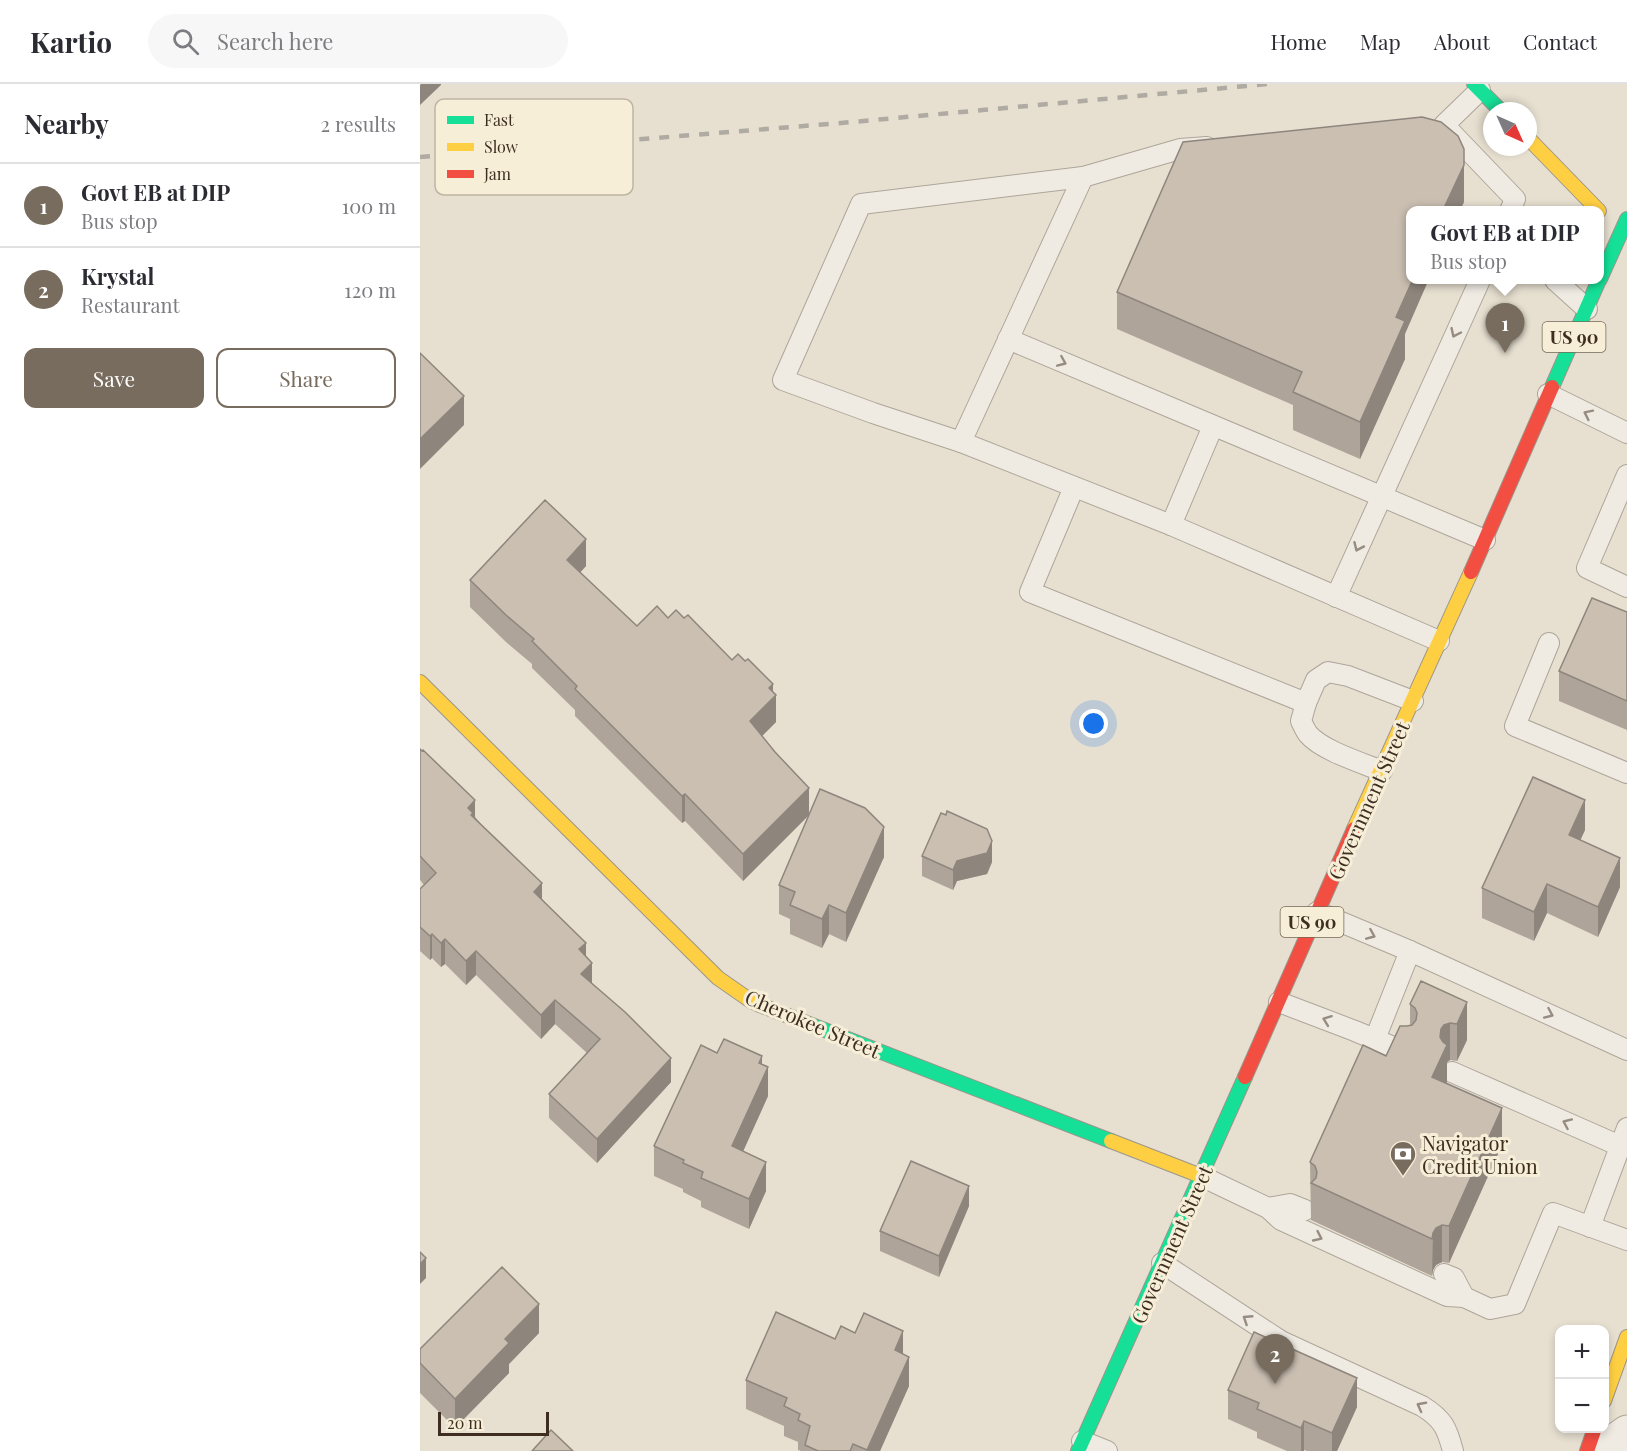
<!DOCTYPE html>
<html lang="en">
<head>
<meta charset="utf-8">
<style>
	body { margin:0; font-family:"Playfair Display",serif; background:#f7f7f7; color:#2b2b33 }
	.controls { position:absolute; right:18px; bottom:18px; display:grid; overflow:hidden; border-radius:12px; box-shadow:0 3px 9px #0003 }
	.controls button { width:54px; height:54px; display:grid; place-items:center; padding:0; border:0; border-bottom:2px solid #e1e1e2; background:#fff; color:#2b2b33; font:30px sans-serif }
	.compass { position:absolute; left:1063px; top:18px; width:54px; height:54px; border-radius:50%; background:#fff; box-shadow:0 3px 9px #0003; rotate:135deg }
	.scale { position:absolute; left:18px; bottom:15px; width:111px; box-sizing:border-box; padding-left:6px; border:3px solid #3d2e20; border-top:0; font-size:16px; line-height:21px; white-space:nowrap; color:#3d2e20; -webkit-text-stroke:4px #f7eed8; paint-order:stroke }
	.you { position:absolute; left:674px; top:640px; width:21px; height:21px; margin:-15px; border:4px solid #fff; border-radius:50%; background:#1a73e8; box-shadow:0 0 0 9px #1a73e833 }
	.badge { display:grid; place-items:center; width:39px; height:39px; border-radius:50%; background:#786c5e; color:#fff; font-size:20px; font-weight:700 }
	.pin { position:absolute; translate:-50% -50px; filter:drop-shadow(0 2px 3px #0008) }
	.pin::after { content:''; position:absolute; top:32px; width:21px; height:18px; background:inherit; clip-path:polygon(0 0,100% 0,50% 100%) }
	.popup { position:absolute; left:986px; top:122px; width:198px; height:78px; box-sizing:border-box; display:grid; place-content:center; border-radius:12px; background:#fff; filter:drop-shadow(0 2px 4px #0005); font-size:20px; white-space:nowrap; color:#7c7c81 }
	.popup b { font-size:22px; color:#2b2b33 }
	.popup::after { content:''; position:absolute; left:50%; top:100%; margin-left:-12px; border:12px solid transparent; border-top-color:#fff }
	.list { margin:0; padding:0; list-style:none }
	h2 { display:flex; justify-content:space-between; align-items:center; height:78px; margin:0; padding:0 24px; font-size:26px }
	h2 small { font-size:20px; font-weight:400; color:#7c7c81 }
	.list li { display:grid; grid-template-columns:39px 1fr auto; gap:18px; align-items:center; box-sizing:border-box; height:84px; padding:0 24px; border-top:2px solid #e1e1e2 }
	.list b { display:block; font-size:22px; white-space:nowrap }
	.list p { margin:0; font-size:20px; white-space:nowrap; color:#7c7c81 }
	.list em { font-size:20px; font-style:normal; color:#7c7c81 }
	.actions { display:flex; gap:12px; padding:18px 24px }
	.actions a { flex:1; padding:14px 0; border:2px solid #786c5e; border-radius:12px; text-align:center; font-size:21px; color:#786c5e }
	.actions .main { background:#786c5e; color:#fff }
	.icon { flex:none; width:33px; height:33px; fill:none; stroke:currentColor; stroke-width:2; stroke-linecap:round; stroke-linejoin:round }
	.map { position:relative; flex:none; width:1207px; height:1367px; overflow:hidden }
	header { display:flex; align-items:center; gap:36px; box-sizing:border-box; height:84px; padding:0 30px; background:#fff; border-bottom:2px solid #e1e1e2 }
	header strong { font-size:28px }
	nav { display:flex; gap:33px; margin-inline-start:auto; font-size:21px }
	.search { width:420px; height:54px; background:#f7f7f7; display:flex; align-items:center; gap:15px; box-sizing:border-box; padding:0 21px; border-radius:33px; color:#7c7c81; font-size:22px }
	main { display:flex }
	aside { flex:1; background:#fff }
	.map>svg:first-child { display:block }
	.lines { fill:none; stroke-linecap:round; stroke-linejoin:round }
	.lane-casing { stroke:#ada599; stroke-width:22 }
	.street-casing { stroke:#ada599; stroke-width:35 }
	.fast-casing { stroke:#9c958a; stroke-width:16 }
	.slow-casing { stroke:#9c958a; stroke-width:16 }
	.jam-casing { stroke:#9c958a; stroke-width:16 }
	.lane { stroke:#efebe3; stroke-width:20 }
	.street { stroke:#efebe3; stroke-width:33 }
	.fast { stroke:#16e098; stroke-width:14 }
	.slow { stroke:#ffcf43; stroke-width:14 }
	.jam { stroke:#f24e42; stroke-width:14 }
	.rail { stroke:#afaaa2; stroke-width:4.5; stroke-dasharray:10 10; stroke-linecap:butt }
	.wall { fill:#afa499 }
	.shaded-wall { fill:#8e867d }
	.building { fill:#cbbfb2; stroke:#8e867d; stroke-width:1.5 }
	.oneway { stroke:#968c82 }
	.labels { text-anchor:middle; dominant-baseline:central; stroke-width:6; stroke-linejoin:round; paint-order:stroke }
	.shield { fill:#f7eed8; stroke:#756857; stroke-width:1.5 }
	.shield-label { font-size:18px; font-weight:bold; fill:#3d2e20 }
	.street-label { font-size:20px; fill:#3d2e20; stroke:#f7eed8 }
	.poi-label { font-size:20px; fill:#3d2e20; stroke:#f7eed8; text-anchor:start }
	.key { fill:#f7eed8; stroke:#bfb4a1; stroke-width:1.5 }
	.key-label { font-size:16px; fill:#3d2e20 }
</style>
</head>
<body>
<header>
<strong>Kartio</strong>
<div class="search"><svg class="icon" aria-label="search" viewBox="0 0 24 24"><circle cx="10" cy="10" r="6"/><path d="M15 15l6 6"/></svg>Search here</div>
<nav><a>Home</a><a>Map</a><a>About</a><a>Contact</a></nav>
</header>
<main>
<aside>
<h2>Nearby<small>2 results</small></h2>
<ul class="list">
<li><span class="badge">1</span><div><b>Govt EB at DIP</b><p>Bus stop</p></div><em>100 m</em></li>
<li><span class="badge">2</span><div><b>Krystal</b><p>Restaurant</p></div><em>120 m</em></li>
</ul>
<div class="actions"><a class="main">Save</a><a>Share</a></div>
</aside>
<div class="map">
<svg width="1207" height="1367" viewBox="0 0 1207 1367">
	<rect width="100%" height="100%" fill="#e7e0d1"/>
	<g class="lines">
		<g class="lane-casing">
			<g id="lane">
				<polyline points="1024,41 1060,6"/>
				<polyline points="1025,42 1095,115 1090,127"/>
				<polyline points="663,93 541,358 751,441 1019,557"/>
				<polyline points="1135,196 1167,225"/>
				<polyline points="588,255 1065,456"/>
				<polyline points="1128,310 1207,349"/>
				<polyline points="541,358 453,329 363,296 441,120 663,93 760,65 787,63"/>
				<polyline points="1207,391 1167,484 1207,503"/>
				<polyline points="654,403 610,508 886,619 896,596 908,588 928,592 993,617"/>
				<polyline points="751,441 793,342"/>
				<polyline points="916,513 1060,196"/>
				<polyline points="1129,559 1095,642 1207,689"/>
				<path d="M886,619L881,637C883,641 885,646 888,650C901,666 942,679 962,687"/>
				<polyline points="897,828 990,867 1207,966"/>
				<polyline points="859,918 935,947 985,968"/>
				<polyline points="955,955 990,867"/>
				<polyline points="1032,988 1200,1062"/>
				<polyline points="781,1092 848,1124 861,1136 1027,1212 1044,1213 1070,1225 1095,1220 1133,1129 1207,1156"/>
				<polyline points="848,1124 870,1120 885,1126"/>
				<polyline points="1170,1143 1207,1044"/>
				<path d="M742,1179L861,1257L1002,1322C1023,1335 1027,1344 1033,1367"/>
				<polyline points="1024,1190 1034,1194 1044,1213"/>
				<polyline points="662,1357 687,1367"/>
			</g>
		</g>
		<g class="street-casing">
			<polyline id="street" points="1180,1367 1207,1348"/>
		</g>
		<g class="fast-casing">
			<g id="fast">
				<polyline points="1054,0 1081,27"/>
				<polyline points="1180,195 1207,135"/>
				<polyline points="1132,303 1179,196"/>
				<polyline points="340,921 691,1057"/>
				<polyline points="658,1367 825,993"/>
			</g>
		</g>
		<g class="slow-casing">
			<g id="slow">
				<polyline points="1108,54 1179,127"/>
				<polyline points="0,598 298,894 331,917 340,921"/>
				<polyline points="934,745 1051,488"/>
				<polyline points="691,1057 781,1092"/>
				<polyline points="1184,1317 1207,1253"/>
			</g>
		</g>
		<g class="jam-casing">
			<g id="jam">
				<polyline points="1051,488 1132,303"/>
				<polyline points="825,993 934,745"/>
				<polyline points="1167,1367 1175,1344"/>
			</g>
		</g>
		<use href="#lane" class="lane"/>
		<use href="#street" class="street"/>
		<use href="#fast" class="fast"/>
		<use href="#slow" class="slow"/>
		<use href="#jam" class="jam"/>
		<polyline class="rail" points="0,73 421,39 848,0"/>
	</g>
	<g class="wall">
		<polygon points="1044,102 1044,118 1040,126 990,126 985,250 985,275 940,375 873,346 873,321 697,245 697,208"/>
		<polygon points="166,482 160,488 217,542 248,534 312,576 353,608 356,638 342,652 389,730 464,773 426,858 409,850 402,864 370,850 370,835 359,830 359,801 388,732 323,797 265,737 262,739 155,632 155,626 112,584 112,580 86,558 50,523 50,496"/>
		<polygon points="1207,528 1207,646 1139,617 1139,587"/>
		<polygon points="0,665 122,815 166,872 172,899 251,998 177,1079 129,1034 129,1010 167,969 135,940 121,955 56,891 46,901 25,880 21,883 12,874 10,876 0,867 0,805 4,801 0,796"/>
		<polygon points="1165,746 1160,756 1200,803 1178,853 1127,829 1114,857 1062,834 1062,804"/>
		<polygon points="502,772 572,778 567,790 537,797 533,806 502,792"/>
		<polygon points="1047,918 1047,956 1037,977 1030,976 1027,978 1027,999 1082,1061 1029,1179 1022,1178 1016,1181 1013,1186 1012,1192 891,1136 890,1078 987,942 990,941 990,920"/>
		<polygon points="297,969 342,980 348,1012 323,1067 346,1107 329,1145 281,1123 281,1117 263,1108 263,1105 234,1092 234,1062"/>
		<polygon points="549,1122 519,1193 460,1167 460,1147"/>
		<polygon points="119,1249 89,1280 89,1289 35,1344 0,1309 0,1265"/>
		<polygon points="415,1255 483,1270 489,1302 460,1367 381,1367 378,1366 378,1358 364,1352 364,1342 326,1325 326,1296"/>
		<polygon points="808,1306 937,1323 917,1367 887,1367 884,1366 884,1367 867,1367 837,1354 837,1348 808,1335"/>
	</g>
	<g class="shaded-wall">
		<polygon points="1,0 21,0 21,1 0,21 0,1"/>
		<polygon points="1044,65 1044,118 1040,126 1023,126"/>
		<polygon points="993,195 1009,195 985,250 985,275 940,375 940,338 976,233"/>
		<polygon points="44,312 44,341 0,385 0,355"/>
		<polygon points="166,455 166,482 147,503 147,476"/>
		<polygon points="353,600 353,615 356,611 356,638 330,664 330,637 349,604"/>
		<polygon points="389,704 389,731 323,797 323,770"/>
		<polygon points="265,710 265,737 262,739 262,712"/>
		<polygon points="55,716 55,740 48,724"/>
		<polygon points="1165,716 1165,746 1149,781 1149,751"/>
		<polygon points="464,743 464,773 426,858 426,829"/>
		<polygon points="572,757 572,778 567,790 537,797 533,806 533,786 537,777"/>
		<polygon points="1200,774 1200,803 1178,853 1178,823"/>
		<polygon points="122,799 122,824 114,808"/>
		<polygon points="1127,800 1127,829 1114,857 1114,828"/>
		<polygon points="409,821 409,850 402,864 402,835"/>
		<polygon points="12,850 12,874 10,876 10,852"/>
		<polygon points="25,855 25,880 21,883 21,859"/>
		<polygon points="166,859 166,883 159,865"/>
		<polygon points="56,867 56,891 46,901 46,877"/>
		<polygon points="172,879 172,903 161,890"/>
		<polygon points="135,916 135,940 121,955 121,931"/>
		<polygon points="1047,918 1047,956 1037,977 1037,940"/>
		<polygon points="1030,939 1030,976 1027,978 1027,999 1012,993 1021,945 1024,941"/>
		<polygon points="342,972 342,995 348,983 348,1012 312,1092 312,1062"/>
		<polygon points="251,974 251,998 177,1079 177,1055"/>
		<polygon points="1082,1024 1082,1061 1029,1179 1029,1142"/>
		<polygon points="346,1078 346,1107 329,1145 329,1115"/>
		<polygon points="549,1102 549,1122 519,1193 519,1172"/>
		<polygon points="1022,1141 1022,1178 1016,1181 1013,1186 1012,1192 1013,1149 1016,1144"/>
		<polygon points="6,1174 6,1194 0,1200 0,1180"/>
		<polygon points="119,1220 119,1249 89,1280 89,1289 35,1344 35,1315 85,1255"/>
		<polygon points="483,1247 483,1277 475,1266"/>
		<polygon points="489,1273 489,1302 460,1367 447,1367"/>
		<polygon points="937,1294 937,1323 917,1367 912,1367 912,1349"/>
		<polygon points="884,1337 884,1367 881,1367 881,1344"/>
	</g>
	<g class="building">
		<polygon points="1002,33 1021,38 1038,52 1044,65 1044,81 1023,126 990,126 990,195 993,195 976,233 985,237 940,338 873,308 882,288 697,208 763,58"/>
		<polygon points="0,269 44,312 0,355"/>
		<polygon points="125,416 166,455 147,476 217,542 237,522 248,534 256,526 264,534 268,531 312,576 318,570 325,577 328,575 353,600 349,604 356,611 330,637 355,668 389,704 323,770 265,710 262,712 155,605 157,602 112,557 114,555 86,531 50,496"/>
		<polygon points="1172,514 1207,528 1207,617 1139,587"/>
		<polygon points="0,665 2,667 3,666 55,716 48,724 53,729 51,731 122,799 114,808 166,859 159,865 172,879 161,890 205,928 251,974 177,1055 129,1010 180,955 135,916 121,931 56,867 46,877 25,855 21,859 12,850 10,852 0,843 0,805 16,789 0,772"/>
		<polygon points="1113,693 1165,716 1149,751 1200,774 1178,823 1127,800 1114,828 1062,804"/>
		<polygon points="400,705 445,724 464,743 426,829 409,821 402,835 370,821 375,808 359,801"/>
		<polygon points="527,727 567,745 572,757 567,769 537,777 533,786 502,772 521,729 526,731"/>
		<polygon points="1001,897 1047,918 1037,940 1030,939 1024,941 1021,945 1020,953 1023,958 1027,961 1012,993 1082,1024 1029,1142 1022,1141 1016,1144 1013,1149 1012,1155 891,1099 896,1094 897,1088 895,1082 890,1078 943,961 966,972 980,942 987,942 992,941 996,936 997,929 995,924 990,920"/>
		<polygon points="304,955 342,972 339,979 348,983 312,1062 346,1078 329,1115 281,1094 283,1088 263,1079 264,1076 234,1062 281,961 297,969"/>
		<polygon points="491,1077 549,1102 519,1172 460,1147"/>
		<polygon points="0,1168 6,1174 0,1180"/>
		<polygon points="82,1183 119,1220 85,1255 89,1259 35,1315 0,1279 0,1265"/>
		<polygon points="356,1228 415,1255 421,1242 435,1249 444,1229 483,1247 475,1266 489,1273 447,1366 433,1360 430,1367 398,1367 385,1361 390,1342 378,1336 380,1330 364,1322 367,1314 326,1296"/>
		<polygon points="834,1248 937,1294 912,1349 884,1337 881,1344 837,1325 839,1319 808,1306"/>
		<polygon points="131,1346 153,1367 112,1367"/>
	</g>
	<defs><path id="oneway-chevron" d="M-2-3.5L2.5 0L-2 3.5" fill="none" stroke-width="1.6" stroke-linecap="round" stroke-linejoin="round" transform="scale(1.5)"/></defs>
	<g class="oneway">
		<use href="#oneway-chevron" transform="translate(1035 249) rotate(115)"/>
		<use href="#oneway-chevron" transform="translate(642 278) rotate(23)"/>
		<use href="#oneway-chevron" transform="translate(1168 330) rotate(-154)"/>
		<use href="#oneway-chevron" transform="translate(938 463) rotate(114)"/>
		<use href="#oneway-chevron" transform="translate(951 851) rotate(23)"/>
		<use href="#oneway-chevron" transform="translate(1129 930) rotate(24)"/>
		<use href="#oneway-chevron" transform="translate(907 936) rotate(-159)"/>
		<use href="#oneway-chevron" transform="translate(1147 1039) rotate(-156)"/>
		<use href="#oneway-chevron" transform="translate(898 1153) rotate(25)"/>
		<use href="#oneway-chevron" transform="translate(827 1235) rotate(-147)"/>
		<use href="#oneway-chevron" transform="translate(1001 1322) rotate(-152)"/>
	</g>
	<defs>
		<g id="bank-pin" transform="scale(1.35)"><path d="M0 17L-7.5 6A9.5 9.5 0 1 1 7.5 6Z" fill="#786c5e" stroke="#f7eed8"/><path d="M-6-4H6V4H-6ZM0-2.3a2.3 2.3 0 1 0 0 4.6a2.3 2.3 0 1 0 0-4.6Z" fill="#fff"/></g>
	</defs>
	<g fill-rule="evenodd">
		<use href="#bank-pin" x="983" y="1070"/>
	</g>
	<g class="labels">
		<g class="shield">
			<rect x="1122.5" y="238" width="63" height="30" rx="4.5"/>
			<rect x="860.5" y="823" width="63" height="30" rx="4.5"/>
		</g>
		<g class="shield-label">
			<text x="1154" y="253">US 90</text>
			<text x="892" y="838">US 90</text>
		</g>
		<g class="street-label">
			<text transform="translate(948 716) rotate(-66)">Government Street</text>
			<text transform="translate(393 939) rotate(23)">Cherokee Street</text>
			<text transform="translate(751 1160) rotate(-66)">Government Street</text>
		</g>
		<g class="poi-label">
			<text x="1002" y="1058">Navigator<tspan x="1002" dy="23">Credit Union</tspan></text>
		</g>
	</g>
	<rect x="15" y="15" width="198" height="96" rx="9" class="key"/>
	<rect x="27" y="32" width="27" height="8" fill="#16e098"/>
	<rect x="27" y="59" width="27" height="8" fill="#ffcf43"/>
	<rect x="27" y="86" width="27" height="8" fill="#f24e42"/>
	<g class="key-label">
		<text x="64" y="42">Fast</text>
		<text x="64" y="69">Slow</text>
		<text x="64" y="96">Jam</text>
	</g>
</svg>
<div class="controls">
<button>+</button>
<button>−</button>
</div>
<svg class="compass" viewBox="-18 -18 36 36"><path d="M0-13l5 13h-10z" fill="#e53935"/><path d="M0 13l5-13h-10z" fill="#7c7c81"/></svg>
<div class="scale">20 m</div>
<div class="you"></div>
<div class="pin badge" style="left:1085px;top:269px">1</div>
<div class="popup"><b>Govt EB at DIP</b>Bus stop</div>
<div class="pin badge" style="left:855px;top:1300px">2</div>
</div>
</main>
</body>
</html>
